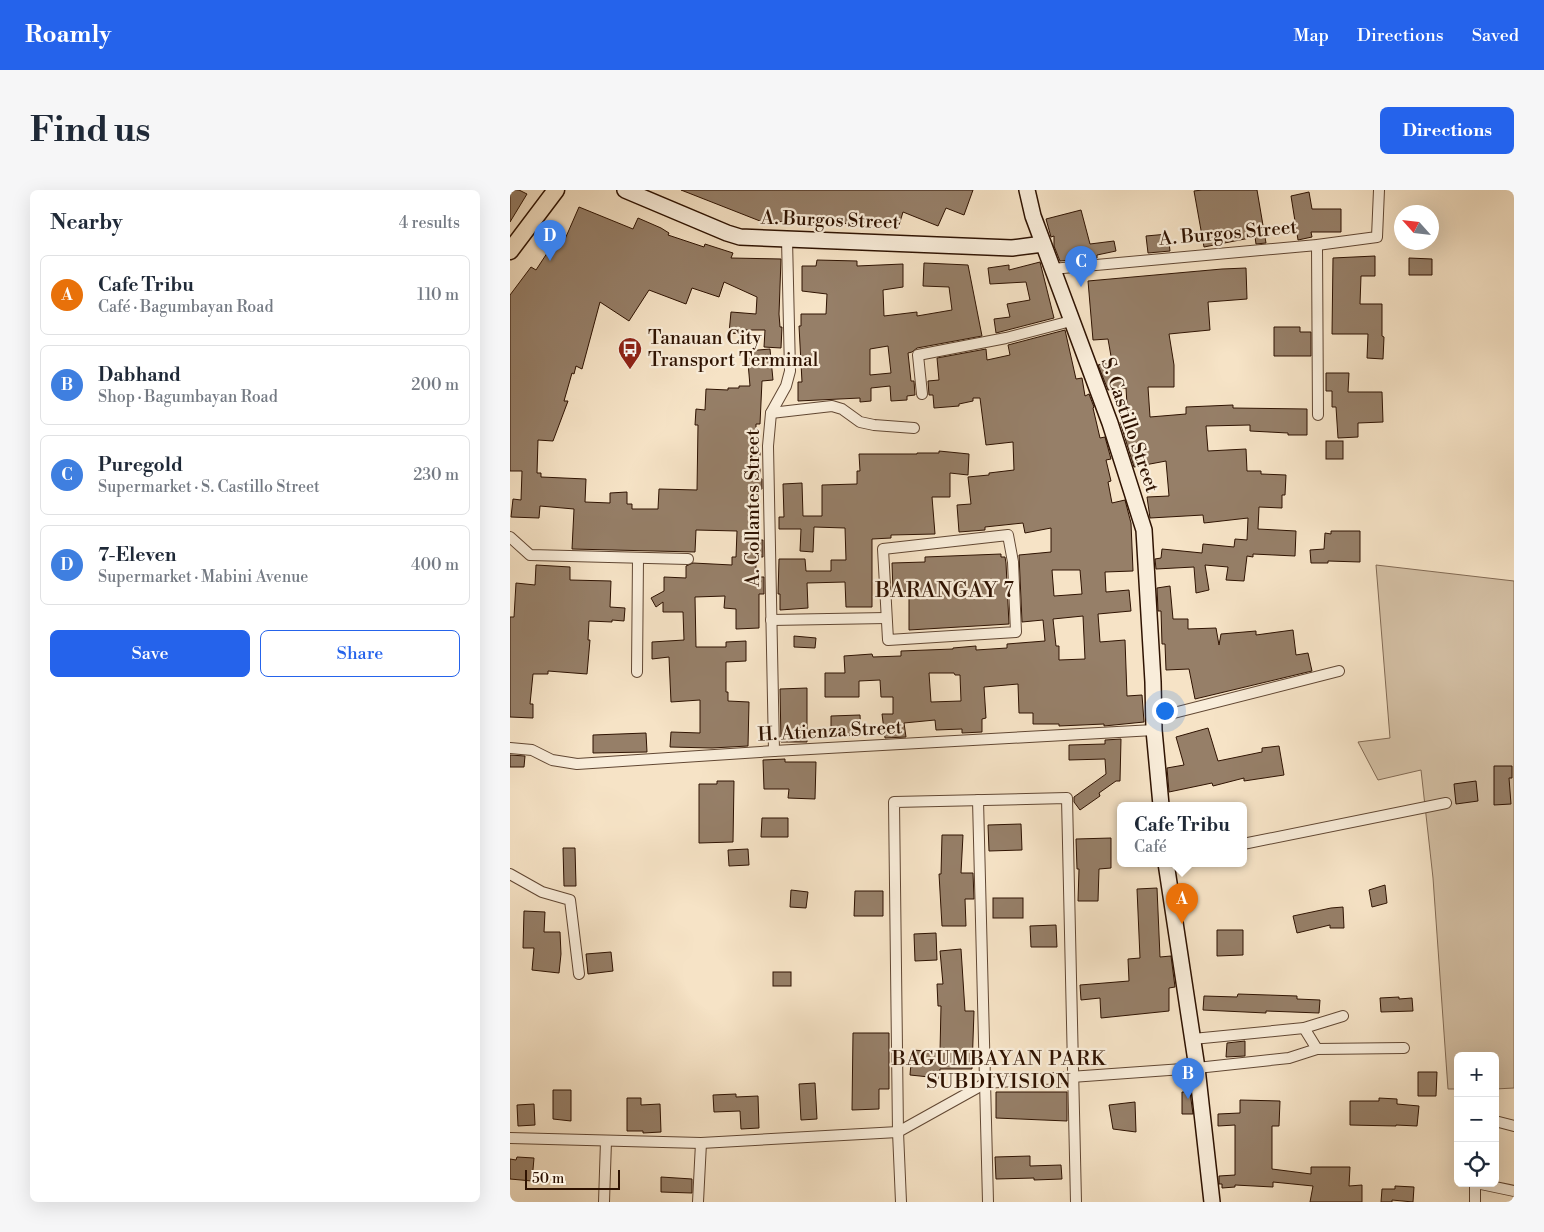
<!DOCTYPE html>
<html lang="en">
<head>
<meta charset="utf-8">
<style>
	body { margin:0; font-family:"Libre Bodoni",serif; background:#f6f6f7; color:#1f2937 }
	.controls { position:absolute; right:15px; bottom:15px; display:grid; overflow:hidden; border-radius:8px; box-shadow:0 5px 20px #0002 }
	.controls button { width:45px; height:45px; display:grid; place-items:center; padding:0; border:0; border-bottom:1px solid #e0e1e3; background:#fff; color:#1f2937; font:25px sans-serif }
	.compass { position:absolute; left:884px; top:15px; width:45px; height:45px; border-radius:50%; background:#fff; box-shadow:0 5px 20px #0002; rotate:297deg }
	.scale { position:absolute; left:15px; bottom:12px; width:95px; box-sizing:border-box; padding-left:5px; border:2px solid #2f1302; border-top:0; font-size:14px; line-height:18px; white-space:nowrap; color:#2f1302; -webkit-text-stroke:4px #f9edda; paint-order:stroke }
	.you { position:absolute; left:654px; top:520px; width:18px; height:18px; margin:-12px; border:4px solid #fff; border-radius:50%; background:#1a73e8; box-shadow:0 0 0 8px #1a73e833 }
	.badge { display:grid; place-items:center; width:32px; height:32px; border-radius:50%; background:#2563eb; color:#fff; font-size:16px; font-weight:700 }
	.pin { position:absolute; translate:-50% -41px; filter:drop-shadow(0 1px 2px #0008) }
	.pin::after { content:''; position:absolute; top:26px; width:18px; height:15px; background:inherit; clip-path:polygon(0 0,100% 0,50% 100%) }
	.popup { position:absolute; left:607px; top:612px; width:130px; height:65px; box-sizing:border-box; display:grid; place-content:center; border-radius:8px; background:#fff; filter:drop-shadow(0 1px 4px #0005); font-size:16px; white-space:nowrap; color:#747a83 }
	.popup b { font-size:19px; color:#1f2937 }
	.popup::after { content:''; position:absolute; left:50%; top:100%; margin-left:-10px; border:10px solid transparent; border-top-color:#fff }
	.list { margin:0; padding:0; list-style:none }
	h2 { display:flex; justify-content:space-between; align-items:center; height:65px; margin:0; padding:0 20px; font-size:21px }
	h2 small { font-size:16px; font-weight:400; color:#747a83 }
	.list li { display:grid; grid-template-columns:32px 1fr auto; gap:15px; align-items:center; box-sizing:border-box; height:80px; margin:0 10px 10px; padding:0 10px; border:1px solid #e0e1e3; border-radius:8px }
	.list b { display:block; font-size:19px; white-space:nowrap }
	.list p { margin:0; font-size:16px; white-space:nowrap; color:#747a83 }
	.list em { font-size:16px; font-style:normal; color:#747a83 }
	.actions { display:flex; gap:10px; padding:15px 20px }
	.actions a { flex:1; padding:11px 0; border:1px solid #2563eb; border-radius:8px; text-align:center; font-size:18px; color:#2563eb }
	.actions .main { background:#2563eb; color:#fff }
	.icon { flex:none; width:28px; height:28px; fill:none; stroke:currentColor; stroke-width:2; stroke-linecap:round; stroke-linejoin:round }
	.map { position:relative; flex:none; width:1004px; height:1012px; overflow:hidden; border-radius:8px }
	header { display:flex; align-items:center; gap:30px; box-sizing:border-box; height:70px; padding:0 25px; background:#2563eb; color:#fff }
	header strong { font-size:24px }
	nav { display:flex; gap:28px; margin-inline-start:auto; font-size:18px }
	.intro { display:flex; align-items:center; justify-content:space-between; box-sizing:border-box; height:120px; padding:0 30px }
	h1 { margin:0; font-size:35px }
	.button { padding:12px 22px; border-radius:8px; background:#2563eb; color:#fff; font-size:18px; font-weight:700 }
	main { display:flex; gap:30px; padding:0 30px }
	aside { flex:1; background:#fff; border-radius:8px; box-shadow:0 5px 20px #0002 }
	.map>svg:first-child { display:block }
	.green { fill:#d4c0a5; stroke:#826a54 }
	.building { fill:#967f68; stroke:#2f1302; fill-rule:evenodd }
	.lines { fill:none; stroke-linecap:round; stroke-linejoin:round }
	.street-casing { stroke:#614733; stroke-width:12 }
	.secondary-casing { stroke:#2f1302; stroke-width:18 }
	.primary-casing { stroke:#2f1302; stroke-width:19 }
	.street { stroke:#f9edda; stroke-width:10 }
	.secondary { stroke:#f9edda; stroke-width:15 }
	.primary { stroke:#f6e3c6; stroke-width:16 }
	.labels { text-anchor:middle; dominant-baseline:central; stroke-width:4.5; stroke-linejoin:round; paint-order:stroke }
	.street-label { font-size:19px; fill:#2f1302; stroke:#f9edda }
	.poi-label { font-size:19px; fill:#2f1302; stroke:#f9edda; text-anchor:start }
	.neighbourhood-label { font-size:20px; letter-spacing:1px; fill:#2f1302; stroke:#f9edda }
	.quarter-label { font-size:21px; letter-spacing:1px; fill:#2f1302; stroke:#f9edda }
</style>
</head>
<body>
<header>
<strong>Roamly</strong>
<nav><a>Map</a><a>Directions</a><a>Saved</a></nav>
</header>
<div class="intro"><h1>Find us</h1><a class="button">Directions</a></div>
<main>
<aside>
<h2>Nearby<small>4 results</small></h2>
<ul class="list">
<li><span class="badge" style="background:#e8710a">A</span><div><b>Cafe Tribu</b><p>Café · Bagumbayan Road</p></div><em>110 m</em></li>
<li><span class="badge" style="background:#3f7fe0">B</span><div><b>Dabhand</b><p>Shop · Bagumbayan Road</p></div><em>200 m</em></li>
<li><span class="badge" style="background:#3f7fe0">C</span><div><b>Puregold</b><p>Supermarket · S. Castillo Street</p></div><em>230 m</em></li>
<li><span class="badge" style="background:#3f7fe0">D</span><div><b>7-Eleven</b><p>Supermarket · Mabini Avenue</p></div><em>400 m</em></li>
</ul>
<div class="actions"><a class="main">Save</a><a>Share</a></div>
</aside>
<div class="map">
<svg width="1004" height="1012" viewBox="0 0 1004 1012">
	<rect width="100%" height="100%" fill="#f6e3c6"/>
	<filter id="stains"><feTurbulence type="fractalNoise" baseFrequency=".004" numOctaves="4"/><feColorMatrix values="0 0 0 0 .2 0 0 0 0 .09 0 0 0 0 .02 0 0 0 .5 -.17"/></filter>
	<radialGradient id="worn" r=".72"><stop offset=".6" stop-color="#630" stop-opacity="0"/><stop offset="1" stop-color="#630" stop-opacity=".3"/></radialGradient>
	<polygon class="green" points="866,375 1004,391 1004,898 985,899 985,866 948,866 948,899 938,899 923,688 911,580 868,590 848,552 880,548"/>
	<g class="building">
		<polygon points="0,0 9,0 17,4 0,32"/>
		<polygon points="171,0 463,0 454,25 436,18 428,36 393,22 389,35 250,31"/>
		<polygon points="692,0 747,0 756,53 746,54 745,47 694,57 684,1"/>
		<polygon points="799,2 802,19 831,19 831,42 801,42 802,47 788,50 781,6"/>
		<polygon points="69,17 123,39 128,28 151,38 159,43 158,45 194,57 195,54 223,63 221,68 271,69 269,124 270,137 272,137 271,158 254,157 255,140 233,140 232,144 219,143 221,122 246,124 247,107 214,92 209,107 182,98 176,114 139,100 119,131 90,112 72,179 66,176 64,184 62,183 54,211 58,211 43,251 28,250 27,283 31,283 31,287 76,289 75,312 100,313 100,303 117,302 117,314 122,314 122,319 148,319 149,299 187,300 188,235 185,235 186,219 195,220 196,199 218,200 218,198 229,198 229,196 240,196 237,161 260,159 263,190 252,191 250,234 246,234 246,262 250,262 250,289 252,289 252,299 249,299 248,315 240,315 240,350 253,350 253,367 246,367 246,387 254,387 254,404 249,404 249,438 226,439 226,419 214,418 215,406 185,407 186,457 216,457 216,452 236,451 236,471 216,472 216,502 218,502 218,511 239,512 238,556 202,558 160,557 161,542 190,543 190,510 161,512 159,467 142,469 142,452 174,450 173,422 153,422 153,412 146,417 141,408 154,401 154,387 176,388 176,376 183,373 222,375 222,367 226,367 227,341 186,340 185,362 62,359 64,319 30,316 29,328 1,327 3,309 11,310 12,281 0,281 0,105 21,77 26,80 45,51 52,56"/>
		<polygon points="571,20 580,54 604,51 606,61 587,65 587,68 550,71 544,56 544,46 541,47 536,29"/>
		<polygon points="658,44 660,61 638,63 636,46"/>
		<polygon points="865,66 865,86 851,86 850,114 872,114 872,146 874,147 873,169 857,168 858,144 822,144 823,68"/>
		<polygon points="899,68 922,69 922,85 899,85"/>
		<path d="M307,70L347,71V76L393,74V97L373,100L374,126L407,122V126L442,120L439,97L413,96L414,73L458,75L472,146L407,158L402,162L398,163L401,191H404L405,205L397,206V210L381,211L380,196L361,198V211L350,212V208L288,211V192H292L289,136H291V124H316L317,104L292,101V76H306ZM378,156L381,183L360,185V159Z"/>
		<polygon points="530,72 544,128 486,143 484,129 500,127 497,114 520,110 516,92 480,94 478,78 499,75 499,80"/>
		<polygon points="736,78 737,109 698,112 700,140 659,144 664,175 664,197 638,197 640,227 676,224 676,217 723,215 723,218 797,219 797,245 778,245 778,243 740,241 740,235 696,236 698,261 736,259 737,281 751,281 751,284 776,285 775,305 772,305 772,318 749,317 748,339 786,341 785,366 743,364 743,367 737,366 734,391 716,390 718,377 695,375 699,400 686,403 684,377 646,379 645,369 651,368 652,359 692,363 693,354 724,357 725,349 737,350 738,328 694,333 693,325 640,328 637,307 659,306 656,271 624,277 610,232 618,231 616,198 598,200 588,175 602,172 598,149 583,150 578,91 712,79"/>
		<polygon points="764,137 790,137 790,142 801,142 801,166 764,166"/>
		<path d="M555,140L566,189L572,188L575,206L579,204L584,217L583,218L590,248L595,247L601,269L596,270L601,291L598,292L602,313L615,310L621,333L623,381L595,382L596,402L619,400L621,421L588,424L590,452L615,450L617,506L632,505L634,532L594,536V534L549,536V534H523V523H509L508,494L474,497L476,528L472,529V542L452,543V539L426,540L425,530L394,533L396,547L375,548L372,524H383V507H371L370,490L349,491V507H315V483H335L334,466L362,464L363,467L391,466V461L443,459V458L466,456V460L497,458V454L535,451L533,430L512,432L509,365L541,362V338L515,343L513,333L475,337V340L449,342L447,315L461,314L458,287L479,285V283L504,280L503,252L476,255L470,208H463V211L449,214V216L424,218L423,205H419L418,191L429,190L427,168L476,159L477,170L500,165L498,155ZM542,380H570L572,404L544,406ZM573,426L575,469L549,470V456H546L543,429ZM419,483H444L445,485H450L451,511L421,512Z"/>
		<polygon points="816,183 839,183 838,202 872,202 873,232 848,233 848,247 828,248 826,217 822,217 822,201 816,201"/>
		<rect x="816" y="251" width="17" height="18"/>
		<polygon points="429,261 459,264 458,285 440,283 440,307 422,307 425,344 381,345 381,348 362,349 362,417 336,417 335,392 297,393 298,418 270,420 270,404 268,404 269,369 295,369 296,381 321,381 321,370 336,370 335,338 304,337 303,362 290,361 291,339 269,339 269,327 274,327 273,294 292,293 293,326 312,326 312,295 347,294 347,281 350,281 349,264 407,264 407,263 429,263"/>
		<polygon points="821,341 850,341 850,372 818,371 818,373 801,373 800,360 814,359 815,343 821,344"/>
		<polygon points="491,364 491,367 495,367 496,373 499,434 399,440 399,401 383,402 382,373 415,372 415,367"/>
		<polygon points="26,375 60,377 60,390 101,391 100,417 115,418 114,431 102,430 102,432 79,431 78,450 80,450 77,484 38,481 38,484 23,484 20,514 23,514 23,528 0,527 0,427 4,427 6,393 25,395"/>
		<polygon points="660,396 663,429 678,429 678,439 706,438 709,455 711,444 746,441 746,445 783,440 786,465 798,463 802,481 685,509 679,479 656,480 655,454 652,454 651,421 648,421 647,398"/>
		<polygon points="284,446 306,448 305,458 284,457"/>
		<polygon points="297,498 297,552 271,552 270,499"/>
		<polygon points="350,525 351,545 321,546 321,526"/>
		<polygon points="698,538 708,571 752,562 752,558 769,556 774,585 734,591 734,588 703,596 702,593 659,602 657,578 674,575 666,547"/>
		<polygon points="136,543 137,562 83,563 83,545"/>
		<polygon points="611,549 610,591 606,591 589,603 590,606 570,620 564,612 564,607 596,584 595,569 559,570 559,555 595,554 595,550"/>
		<polygon points="0,565 15,566 14,577 0,577"/>
		<polygon points="275,569 275,572 306,572 305,609 278,608 279,599 254,599 253,570"/>
		<polygon points="984,576 1002,576 1002,588 999,588 1001,614 984,615"/>
		<polygon points="207,591 224,591 223,652 189,653 189,594 207,594"/>
		<polygon points="966,591 968,611 946,614 944,594"/>
		<polygon points="252,628 278,628 278,647 251,647"/>
		<polygon points="511,634 512,660 479,661 478,635"/>
		<polygon points="432,645 453,645 451,683 463,683 464,709 455,709 456,736 432,736 429,684 431,684"/>
		<polygon points="601,648 601,678 589,679 588,711 568,711 569,679 567,679 566,649"/>
		<polygon points="53,658 65,658 66,696 54,696"/>
		<polygon points="238,659 239,675 219,676 218,660"/>
		<polygon points="875,695 877,713 862,717 859,700"/>
		<polygon points="647,698 650,767 661,766 665,797 659,798 659,821 591,828 590,808 571,810 570,795 619,791 618,769 630,768 627,699"/>
		<polygon points="281,700 298,702 296,718 280,717"/>
		<polygon points="345,701 373,701 373,726 344,726"/>
		<rect x="483" y="708" width="30" height="20"/>
		<polygon points="833,717 834,738 820,738 820,735 787,743 783,726 821,718"/>
		<polygon points="14,721 35,722 34,742 50,742 51,764 49,783 22,780 24,758 13,758"/>
		<polygon points="546,735 547,757 521,757 520,736"/>
		<polygon points="707,740 733,740 733,765 707,766"/>
		<polygon points="426,743 427,770 405,771 404,744"/>
		<polygon points="451,759 455,821 464,821 462,879 430,879 429,888 400,885 402,860 430,862 431,816 428,816 427,794 433,794 430,761"/>
		<polygon points="101,762 103,781 78,784 76,764"/>
		<rect x="263" y="782" width="18" height="14"/>
		<polygon points="728,804 787,806 787,809 810,810 809,823 756,821 756,823 693,820 694,806 727,807"/>
		<polygon points="889,807 889,809 902,808 903,821 871,822 870,808"/>
		<polygon points="343,843 379,843 379,899 369,899 369,919 342,920"/>
		<polygon points="735,851 735,866 716,867 717,853"/>
		<polygon points="908,882 927,882 926,906 908,906"/>
		<polygon points="305,893 307,929 291,930 289,894"/>
		<polygon points="43,900 61,900 61,931 43,929"/>
		<polygon points="486,902 557,902 557,931 486,928"/>
		<polygon points="672,902 680,902 683,924 672,924"/>
		<polygon points="226,904 226,907 248,906 249,938 231,939 230,921 204,922 203,905"/>
		<polygon points="117,908 131,908 131,915 150,914 151,942 133,943 133,941 117,941"/>
		<polygon points="869,908 887,909 887,914 909,916 907,936 886,935 886,936 840,935 840,911 869,911"/>
		<polygon points="730,910 770,911 769,936 762,936 762,979 801,984 801,977 840,977 839,996 852,995 852,1012 800,1012 803,996 763,992 763,997 725,995 725,997 712,998 712,994 709,994 709,986 725,985 725,935 708,936 708,924 730,923"/>
		<polygon points="625,912 626,942 603,939 599,915"/>
		<polygon points="24,914 25,935 8,936 7,915"/>
		<polygon points="520,966 520,976 551,975 552,989 524,990 524,988 486,989 485,967"/>
		<polygon points="7,967 24,968 22,991 0,989 0,969 6,970"/>
		<polygon points="151,987 182,989 182,1003 151,1002"/>
		<polygon points="885,996 904,997 903,1012 882,1010 882,1012 871,1012 872,999 885,999"/>
	</g>
	<g class="lines">
		<g class="street-casing">
			<g id="street">
				<polyline points="807,55 808,225"/>
				<polyline points="542,79 807,55 867,47 869,0"/>
				<polyline points="412,204 408,165 496,148 561,131"/>
				<polyline points="261,223 322,216 332,219 350,232 364,235 404,238"/>
				<polygon points="498,345 503,372 506,442 378,450 373,359"/>
				<polyline points="0,347 20,365 178,369"/>
				<polyline points="261,430 376,428"/>
				<polyline points="127,482 128,368"/>
				<polyline points="644,528 829,481"/>
				<polyline points="0,558 22,560 42,570 67,574 264,561 644,540"/>
				<polyline points="264,561 258,256 261,223 276,196 280,181 277,49"/>
				<polyline points="468,610 478,1012"/>
				<polyline points="733,654 936,613"/>
				<polyline points="0,684 32,702 60,710 69,784"/>
				<polyline points="794,838 807,859 894,858"/>
				<polyline points="683,849 794,838 833,826"/>
				<polyline points="985,931 1004,936"/>
				<polyline points="0,948 191,953 388,942 476,893 687,878 779,868 807,859"/>
				<polyline points="965,993 965,1012"/>
				<polyline points="966,993 1004,1001"/>
				<polyline points="94,1012 96,951"/>
				<polyline points="188,1012 191,953"/>
				<polyline points="391,1012 388,942 384,612 557,608 566,1012"/>
			</g>
		</g>
		<g class="secondary-casing">
			<g id="secondary">
				<polyline points="115,0 217,43 230,47 502,58 533,54"/>
				<polyline points="517,0 523,26 600,233 634,340 643,492 644,540 651,615"/>
				<polyline points="656,673 687,878 702,1012"/>
			</g>
		</g>
		<g class="primary-casing">
			<polyline id="primary" points="0,61 46,0"/>
		</g>
		<use href="#street" class="street"/>
		<use href="#secondary" class="secondary"/>
		<use href="#primary" class="primary"/>
	</g>
	<defs>
		<g id="bus-pin" transform="scale(1.25)"><path d="M0 17L-7.5 6A9.5 9.5 0 1 1 7.5 6Z" fill="#8f2418" stroke="#f9edda"/><path d="M-5-6H5V4H4V6H2V4H-2V6H-4V4H-5ZM-3.5-4V0h7V-4ZM-3.5 1.2v1.5H-2V1.2ZM2 1.2v1.5H3.5V1.2Z" fill="#fff"/></g>
	</defs>
	<g fill-rule="evenodd">
		<use href="#bus-pin" x="120" y="159"/>
	</g>
	<g class="labels">
		<g class="street-label">
			<text transform="translate(320 30) rotate(2)">A. Burgos Street</text>
			<text transform="translate(718 43) rotate(-5)">A. Burgos Street</text>
			<text transform="translate(620 235) rotate(71)">S. Castillo Street</text>
			<text transform="translate(243 318) rotate(-90)">A. Collantes Street</text>
			<text transform="translate(320 541) rotate(-3)">H. Atienza Street</text>
		</g>
		<g class="poi-label">
			<text x="138" y="148">Tanauan City<tspan x="138" dy="22">Transport Terminal</tspan></text>
		</g>
		<g class="neighbourhood-label">
			<text x="489" y="869">BAGUMBAYAN PARK<tspan x="489" dy="23">SUBDIVISION</tspan></text>
		</g>
		<g class="quarter-label">
			<text x="435" y="401">BARANGAY 7</text>
		</g>
	</g>
	<rect width="100%" height="100%" filter="url(#stains)"/>
	<rect width="100%" height="100%" fill="url(#worn)"/>
</svg>
<div class="controls">
<button>+</button>
<button>−</button>
<button><svg class="icon" aria-label="locate" viewBox="0 0 24 24"><circle cx="12" cy="12" r="6"/><path d="M12 2v4M12 18v4M2 12h4M18 12h4"/></svg></button>
</div>
<svg class="compass" viewBox="-18 -18 36 36"><path d="M0-13l5 13h-10z" fill="#e53935"/><path d="M0 13l5-13h-10z" fill="#747a83"/></svg>
<div class="scale">50 m</div>
<div class="you"></div>
<div class="pin badge" style="left:672px;top:734px;background:#e8710a">A</div>
<div class="popup"><b>Cafe Tribu</b>Café</div>
<div class="pin badge" style="left:678px;top:909px;background:#3f7fe0">B</div>
<div class="pin badge" style="left:571px;top:97px;background:#3f7fe0">C</div>
<div class="pin badge" style="left:40px;top:71px;background:#3f7fe0">D</div>
</div>
</main>
</body>
</html>
